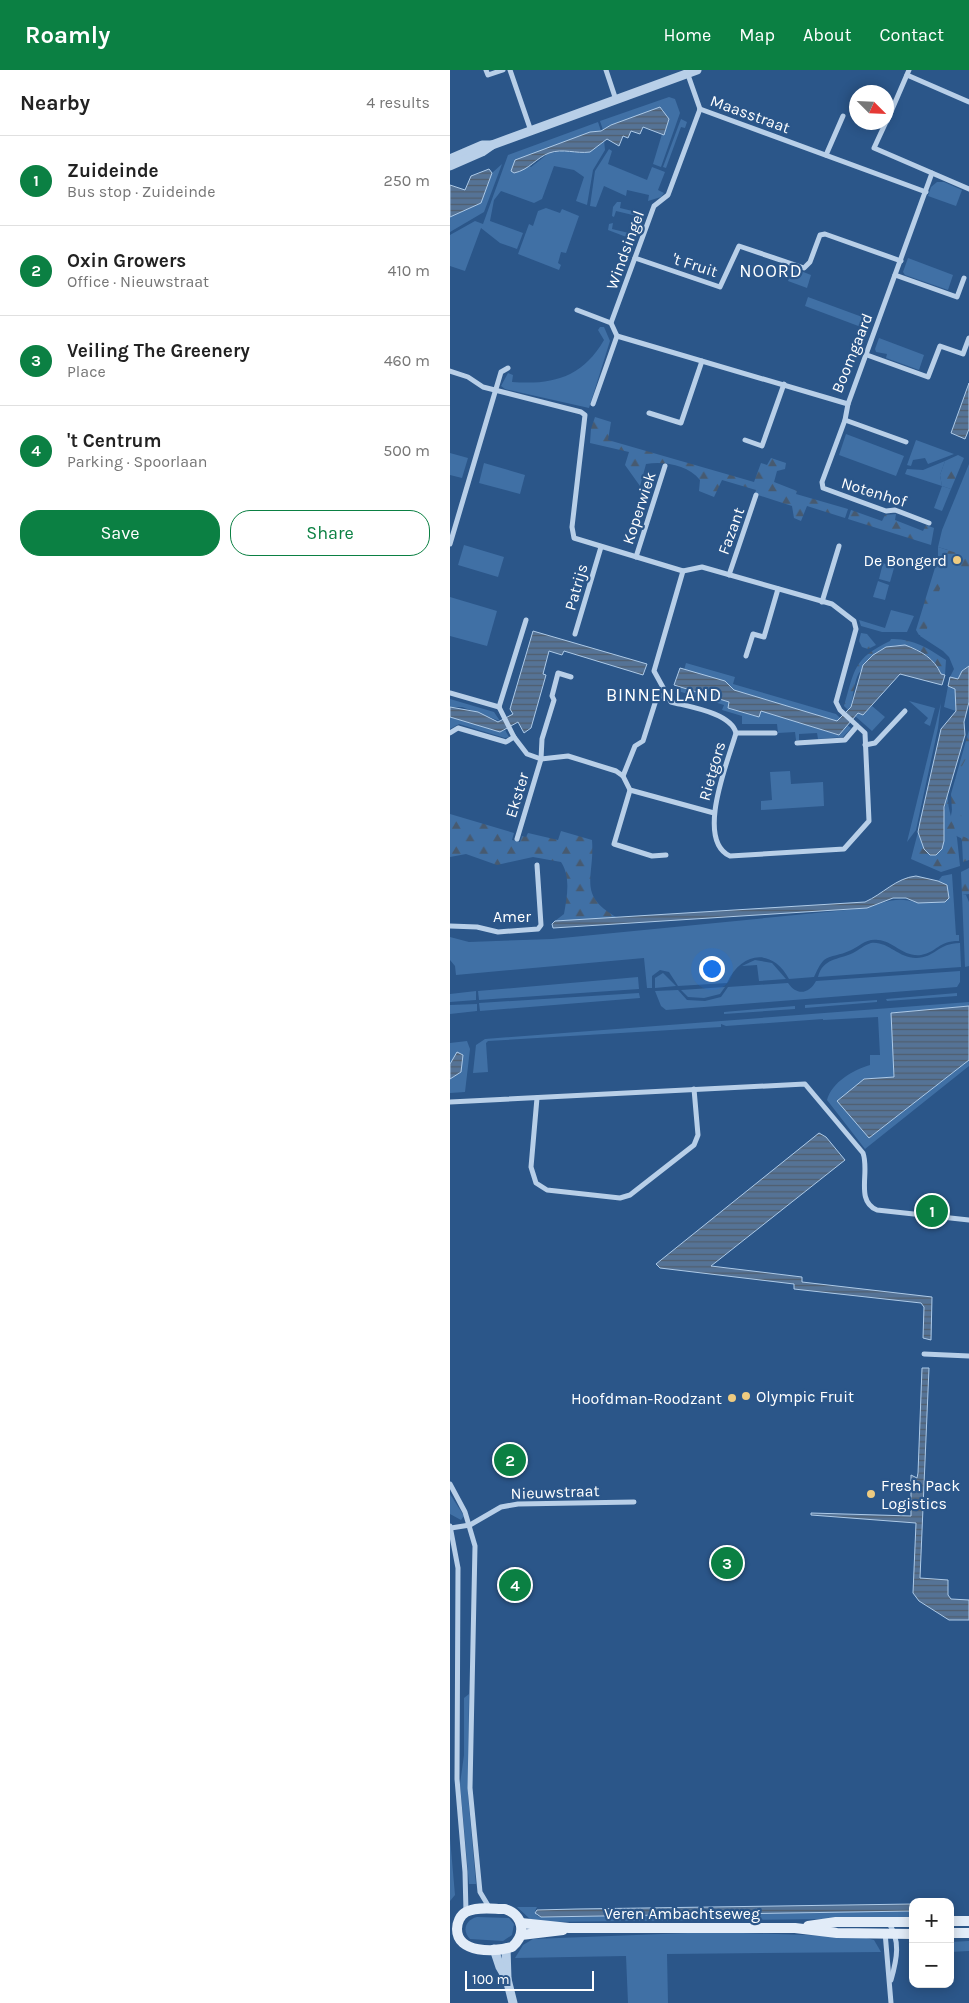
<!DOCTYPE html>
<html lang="en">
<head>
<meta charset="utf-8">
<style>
	body { margin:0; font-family:Karla,sans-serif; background:#f6f6f6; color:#222 }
	.controls { position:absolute; right:15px; bottom:15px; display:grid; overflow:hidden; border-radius:10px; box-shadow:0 2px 12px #0003 }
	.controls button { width:45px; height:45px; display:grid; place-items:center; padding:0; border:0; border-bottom:1px solid #e0e0e0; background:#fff; color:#222; font:25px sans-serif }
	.compass { position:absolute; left:399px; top:15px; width:45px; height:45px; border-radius:50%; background:#fff; box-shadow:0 2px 12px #0003; rotate:114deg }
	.scale { position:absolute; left:15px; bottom:12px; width:129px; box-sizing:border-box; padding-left:5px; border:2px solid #fff; border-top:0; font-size:14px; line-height:18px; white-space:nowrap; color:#fff; -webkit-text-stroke:4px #2b5689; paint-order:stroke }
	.you { position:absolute; left:261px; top:898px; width:18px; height:18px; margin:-12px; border:4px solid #fff; border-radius:50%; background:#1a73e8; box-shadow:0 0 0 8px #1a73e833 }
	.badge { display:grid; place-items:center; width:32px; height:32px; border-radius:50%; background:#0b8043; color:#fff; font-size:16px; font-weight:700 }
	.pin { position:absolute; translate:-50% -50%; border:2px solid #fff; box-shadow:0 1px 5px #0006 }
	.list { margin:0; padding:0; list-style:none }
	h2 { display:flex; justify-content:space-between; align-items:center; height:65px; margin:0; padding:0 20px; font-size:21px }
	h2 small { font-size:16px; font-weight:400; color:#767676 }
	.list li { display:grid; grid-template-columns:32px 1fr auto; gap:15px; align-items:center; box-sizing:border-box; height:90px; padding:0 20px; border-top:1px solid #e0e0e0 }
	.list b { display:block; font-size:19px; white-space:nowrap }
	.list p { margin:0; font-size:16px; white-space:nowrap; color:#767676 }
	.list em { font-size:16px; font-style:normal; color:#767676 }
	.actions { display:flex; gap:10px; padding:15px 20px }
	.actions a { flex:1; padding:11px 0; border:1px solid #0b8043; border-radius:20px; text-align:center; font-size:18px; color:#0b8043 }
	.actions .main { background:#0b8043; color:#fff }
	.map { position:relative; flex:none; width:519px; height:1933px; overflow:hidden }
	header { display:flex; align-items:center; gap:30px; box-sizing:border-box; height:70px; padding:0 25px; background:#0b8043; color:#fff }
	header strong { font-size:24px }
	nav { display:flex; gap:28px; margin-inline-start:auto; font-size:18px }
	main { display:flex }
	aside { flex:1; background:#fff }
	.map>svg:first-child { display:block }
	.grass { fill:#4070a5 }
	.forest { fill:url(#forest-firs) }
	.water { fill:url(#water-rules); stroke:#adcae8 }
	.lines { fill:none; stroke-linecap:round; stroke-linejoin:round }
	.minor { stroke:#b8cfe8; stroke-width:5 }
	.tertiary { stroke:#b8cfe8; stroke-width:9 }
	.secondary { stroke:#e2ecf8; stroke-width:10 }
	.poi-dot { fill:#eecb80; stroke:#2b5689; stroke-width:2 }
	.labels { text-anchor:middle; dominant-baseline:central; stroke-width:4.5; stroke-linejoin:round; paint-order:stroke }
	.street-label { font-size:16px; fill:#fff; stroke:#2b5689 }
	.poi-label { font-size:16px; fill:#fff; stroke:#2b5689; text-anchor:end }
	.neighbourhood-label { font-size:18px; letter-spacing:1px; fill:#fff; stroke:#2b5689 }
</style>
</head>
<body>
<header>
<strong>Roamly</strong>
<nav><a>Home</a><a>Map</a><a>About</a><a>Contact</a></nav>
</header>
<main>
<aside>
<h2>Nearby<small>4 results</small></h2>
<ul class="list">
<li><span class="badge">1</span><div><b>Zuideinde</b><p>Bus stop · Zuideinde</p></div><em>250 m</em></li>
<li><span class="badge">2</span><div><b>Oxin Growers</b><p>Office · Nieuwstraat</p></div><em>410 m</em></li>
<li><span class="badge">3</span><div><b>Veiling The Greenery</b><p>Place</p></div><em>460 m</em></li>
<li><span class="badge">4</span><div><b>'t Centrum</b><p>Parking · Spoorlaan</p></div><em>500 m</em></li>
</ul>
<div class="actions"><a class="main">Save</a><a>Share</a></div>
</aside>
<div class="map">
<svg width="519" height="1933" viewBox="0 0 519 1933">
	<defs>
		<pattern id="forest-firs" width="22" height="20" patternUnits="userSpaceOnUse" patternTransform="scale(1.25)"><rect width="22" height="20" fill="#4070a5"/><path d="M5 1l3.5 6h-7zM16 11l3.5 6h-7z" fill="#475a70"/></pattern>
		<pattern id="water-rules" width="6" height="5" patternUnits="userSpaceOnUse" patternTransform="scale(1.25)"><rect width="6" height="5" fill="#557396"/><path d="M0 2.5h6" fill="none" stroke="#505e6d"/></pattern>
	</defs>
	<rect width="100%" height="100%" fill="#2b5689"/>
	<g class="grass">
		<polygon points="219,27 225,29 230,43 211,97 203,94 212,64 214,65 214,41 210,37 161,55 153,60 150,51"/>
		<polygon points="231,49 237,52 235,58 231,57 216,98 213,97"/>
		<polygon points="148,52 151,61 140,62 65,90 81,97 99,83 112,81 135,83 154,70 155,80 143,100 137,135 126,131 134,107 124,100 104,96 92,129 84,133 51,121 44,130 40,151 73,163 67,179 50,173 31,158 15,201 0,196 0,165 25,151 33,154 58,85"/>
		<polygon points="159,79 162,81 158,94 197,110 202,97 215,102 208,120 214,123 211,127 198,131 199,125 177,120 176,126 154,116 146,137 140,136 145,101"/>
		<polygon points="52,94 34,142 0,162 0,147 31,133 42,103"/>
		<polygon points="487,112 494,112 512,120 506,136 478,126 481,117"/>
		<polygon points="167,132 171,132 170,138 195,144 184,175 177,174 179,168 158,160 159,154 163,153 162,159 183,164 187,146 166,141 164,147 162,146 163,137"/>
		<polygon points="96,138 110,143 112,139 129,146 116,183 111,182 108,193 111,195 109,200 68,184 79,154 83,156 88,141"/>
		<polygon points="458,188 503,205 498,220 455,205 453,202"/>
		<polygon points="343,198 361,205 357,218 338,211"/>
		<polygon points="358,227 415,248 411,257 355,236"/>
		<path d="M150,257H154L160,271L139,338L55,319L51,316L58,303L63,305L62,312C102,315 132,308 154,270L148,260Z"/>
		<polygon points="429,268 474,285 469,300 436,288 437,284 426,282 425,279"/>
		<polygon points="396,364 454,386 446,406 389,385"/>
		<polygon points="466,370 504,384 478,394 475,388 463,390 461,396 457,395"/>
		<polygon points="0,383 18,388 12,408 0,405"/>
		<polygon points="495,391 490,405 492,416 501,419 492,441 484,438 492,416 455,404 457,399 473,400"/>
		<polygon points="34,393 75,405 70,424 29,413"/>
		<polygon points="519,394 519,621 510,606 508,609 500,607 504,599 499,587 493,581 470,566 498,480 488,477 492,460"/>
		<polygon points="14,475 54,487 48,507 8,495"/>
		<polygon points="433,493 444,498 440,512 429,509"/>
		<polygon points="428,511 439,515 435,530 423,527"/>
		<polygon points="0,527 47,541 37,576 0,566"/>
		<polygon points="441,540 464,546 457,562 432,562 411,556 409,550 435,558"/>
		<polygon points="236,593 285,607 283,614 386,644 390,648 387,651 284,620 275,611 234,600"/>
		<polygon points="498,616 505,619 506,641 494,637"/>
		<polygon points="229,617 279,632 278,638 308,647 311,641 388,665 397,655 401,658 393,667 368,669 367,663 349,664 349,670 346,670 345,662 328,663 327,654 292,654 292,646 272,640 274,635 228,621"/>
		<polygon points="0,629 44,642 50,651 12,637 0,637"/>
		<polygon points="459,631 485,638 480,656 474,653 478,648"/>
		<polygon points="491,633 488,658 466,760 457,772"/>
		<polygon points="422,636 435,647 422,661 405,646 410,642 413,645"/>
		<polygon points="0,647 50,662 55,660 59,667 55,668 9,654 0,659"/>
		<polygon points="519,665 519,772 498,762 509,701"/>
		<polygon points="340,701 341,714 373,712 374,736 311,740 311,731 322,730 320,702"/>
		<path d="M502,804L506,865H509V871C487,871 488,882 471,885C452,887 444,871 428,870C416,868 409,877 399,881C391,885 381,885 374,890C369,895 367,901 364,907L339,909C322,877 291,882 277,913L228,916L219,902L210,900L202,906V918H197L194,888L6,905L5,896L0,890V867L19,872L102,869L417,838C436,831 448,826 468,833L497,815L488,811L492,806Z"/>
		<polygon points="512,825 516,825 519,832 519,896 515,897"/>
		<path d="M421,873C438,871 448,888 466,888C485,888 488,873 510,873L511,897L368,907C373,888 388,890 403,883C409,880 414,875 421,873Z"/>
		<polygon points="305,890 322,893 336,909 309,911 307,895 292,896"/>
		<path d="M510,901V912L507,917L216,940L211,936L205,921L228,920L237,930L255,931L271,927L278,917L338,913C347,926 359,924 366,911Z"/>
		<polygon points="213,903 226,916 205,918 205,908"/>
		<polygon points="188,907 189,919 29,930 28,921"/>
		<polygon points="275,917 270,924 254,928 238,927 231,920"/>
		<polygon points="26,921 26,930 0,932 0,924"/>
		<polygon points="189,923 190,928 30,941 29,933"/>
		<polygon points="507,923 507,926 437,931 436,929"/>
		<polygon points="427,930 427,932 355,938 355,935"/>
		<path d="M519,932V936L441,943L444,1007L414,1009L419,1068L519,990V996L415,1079L377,1030C382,1012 403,1000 420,995V985H430L428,947L373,950V949L276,956L271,954V957L38,971L36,973L38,1002L23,1003L26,975L35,969Z"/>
		<polygon points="27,934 27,941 0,944 0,935"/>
		<polygon points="345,936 345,939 274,944 274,942"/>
		<polygon points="17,971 20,979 15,1022 0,1023 0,1009 11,1002 13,985 0,994 0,973"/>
		<polygon points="0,1424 14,1446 11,1450 0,1444"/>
		<polygon points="19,1624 18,1725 26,1814 19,1814 10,1714 14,1685 14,1628"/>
		<polygon points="0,1768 5,1825 0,1831"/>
		<polygon points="67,1837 87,1837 85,1841 87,1846 91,1847 463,1841 463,1848 95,1852 80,1849"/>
		<path d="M27,1847L59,1848L64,1854L62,1865L53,1871L20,1869C12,1861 15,1850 27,1847Z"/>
		<polygon points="264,1862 413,1867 424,1870 431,1882 217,1884 218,1933 178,1933 176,1886 65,1888 73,1875 83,1869"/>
		<polygon points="519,1871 519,1881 500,1882 500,1872"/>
	</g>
	<g class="forest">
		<path d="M145,347L161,352L158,370L304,412L311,393L317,395L321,388L336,393L335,399L327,401L324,412L347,421L346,424L398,439L395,448L357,436L351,451L344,448L342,436L305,424L306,420L272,410L264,427L249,421L250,410C238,395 214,391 196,394L190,416L175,395L179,382L140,373L141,359Z"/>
		<polygon points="508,385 514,388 501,419 492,416 490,405 495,391"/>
		<polygon points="401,440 432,451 435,445 446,444 445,450 473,461 476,455 484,458 481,475 398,449"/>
		<polygon points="488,477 519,487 519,503 497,497 475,565 469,565 466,560 488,488"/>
		<polygon points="411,563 417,564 426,575 418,579 412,577 409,571"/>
		<path d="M441,569C462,568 478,578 496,590L495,605L491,604C484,585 459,570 438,577C433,579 413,598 409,603C404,611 403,627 401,637L398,640L394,636C405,599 403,589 440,571Z"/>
		<polygon points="519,660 519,683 512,696 507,727 513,753 510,765 519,769 519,790 513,792 512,771 502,741 501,724"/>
		<path d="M498,724C497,742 504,751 507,768C508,777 509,787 510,796L491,802L461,789L468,762L474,779L494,771L492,750Z"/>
		<path d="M0,744L64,763L62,770L70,772L72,766L76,767L78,763L108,770L111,761L142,770C145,808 126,825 168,848L105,851L114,844C117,827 121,807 111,792L83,787L47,795L16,784L0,787Z"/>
		<polygon points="519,798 519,824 512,825 511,802"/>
	</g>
	<g class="water">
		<path d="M210,37L219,49L214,65L193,57L190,64L181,61L178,68L173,66L169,76L157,69L140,82C126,84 113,78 99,83C86,88 79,100 64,103L61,101L65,90L140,62L151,61L161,55Z"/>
		<polygon points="39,99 42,103 31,133 0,147 0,115 15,120 21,106"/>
		<polygon points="519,313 519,359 515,369 501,363"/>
		<polygon points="83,561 197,594 193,605 114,581 112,585 99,581 93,604 96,605 81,658 74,663 68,652 50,662 0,647 0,637 28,642 48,652 63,644 60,639"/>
		<path d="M455,575C471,581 484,588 491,604L495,605L492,615L450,604L413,645L408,643L389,665L311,641L309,647L278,638L279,632L224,615L230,598L275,611L284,620L387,651L401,637L413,595L423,585L436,577Z"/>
		<polygon points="519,596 519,632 514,652 515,665 494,737 494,771 492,779 486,785 480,785 474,779 468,762 470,752 491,659 506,641 505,619 498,616 500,607 508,609 512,601"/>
		<path d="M466,806L488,811L497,815L499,828L495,832L468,833L456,828H443L417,838L103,858L102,854L105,851L415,832C433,824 446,808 466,806Z"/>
		<polygon points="519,936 519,990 419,1068 387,1031 414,1009 444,1007 441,943"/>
		<polygon points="7,982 13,985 11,1002 0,1009 0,994"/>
		<polygon points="369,1063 376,1067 395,1090 261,1196 352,1207 352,1212 482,1227 481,1270 473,1268 474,1237 471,1233 344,1219 344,1214 210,1198 206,1194"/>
		<polygon points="472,1298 479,1298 470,1508 498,1510 498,1525 501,1529 519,1530 519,1550 499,1550 469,1531 463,1523 466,1453 361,1445 361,1443 461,1446 461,1405 467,1408 468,1403"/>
		<polygon points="463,1834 463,1841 91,1847 85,1843 87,1840 126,1839"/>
	</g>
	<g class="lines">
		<g class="minor">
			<polyline points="36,0 38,5 53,0"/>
			<polyline points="60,0 81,61"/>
			<polyline points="156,0 166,30"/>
			<polyline points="237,2 250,39"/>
			<polyline points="457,5 519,32"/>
			<polyline points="250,39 476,122"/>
			<polyline points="437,51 459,0"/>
			<polyline points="436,52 424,78 519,119"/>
			<polyline points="376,85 393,46"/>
			<polyline points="185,188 270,217 289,176 354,198 360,192 370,165 375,164 451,191"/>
			<polyline points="445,205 507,227 514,208"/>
			<polyline points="127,240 161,253"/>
			<polyline points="167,266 398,334 482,103"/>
			<polyline points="417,285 478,307 490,276 513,284 519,268"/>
			<polyline points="0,301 18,307 33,317 131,342 135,345 122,457 124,468 233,501"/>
			<polyline points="143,334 167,266 161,253 204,136 218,125 250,39"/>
			<polyline points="398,334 395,350 372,412 373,418 436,441 445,440 479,453"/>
			<polyline points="199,343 231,353 252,291"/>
			<polyline points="395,350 456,372"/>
			<polyline points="295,370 312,376 334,314"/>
			<polyline points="0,474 51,302 58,298"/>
			<polyline points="186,487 215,396"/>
			<path d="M252,497L382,534L404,551L406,559L386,632L390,640L415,663L419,751L394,779L280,786C245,770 278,691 286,663C281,643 240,637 221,632L204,601L233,501Z"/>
			<polyline points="279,505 306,425"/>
			<polyline points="372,532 389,476"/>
			<polyline points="125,564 151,477"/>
			<polyline points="296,586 303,564 314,567 328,519"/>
			<polyline points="0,623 49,637"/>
			<polyline points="49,637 64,667 77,684 91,689 118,686 166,701 173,706 180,720 264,743"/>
			<polyline points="49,637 76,550"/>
			<polyline points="0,663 8,658 56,672 64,667"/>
			<polyline points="286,663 325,663"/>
			<polyline points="347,673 395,670 407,656"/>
			<polyline points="415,675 425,673 455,641"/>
			<polyline points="173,706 185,676 193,671 206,630 215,624"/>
			<polyline points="180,720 164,774 202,786 216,785"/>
			<polyline points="67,769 91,689 92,669 104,630 102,626 108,603 121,607"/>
			<polyline points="0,856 27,857 48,862 88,859 91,855 87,795"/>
			<polyline points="87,1028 81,1097 86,1113 97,1120 170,1128 180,1125 244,1075 248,1065 244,1019"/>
			<path d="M0,1032L355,1014L413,1083C420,1102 405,1131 427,1140L519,1150"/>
			<polyline points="474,1284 519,1286"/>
			<polyline points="0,1414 15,1442 25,1476 20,1718 30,1822 39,1837"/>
			<polyline points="0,1456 8,1498 7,1709 15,1802 16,1842"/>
			<polyline points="1,1458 20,1455 51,1437 68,1434 184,1432"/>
			<path d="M438,1852C451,1870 447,1889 441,1910"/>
			<polyline points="435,1862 441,1933"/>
		</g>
		<g class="tertiary">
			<polyline points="0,89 32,75 42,75"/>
			<polyline points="0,96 32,82 42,75 247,0"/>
			<polyline points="56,1878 57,1909 63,1933"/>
			<polyline points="44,1879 50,1897 57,1909"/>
		</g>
		<g class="secondary">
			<path d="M55,1839C73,1845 77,1864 62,1877C45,1882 7,1884 7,1859C7,1853 10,1845 16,1842C26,1836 43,1839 55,1839Z"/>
			<polyline points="500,1851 519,1851"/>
			<polyline points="71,1853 119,1858 345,1858 387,1863 463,1864"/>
			<polyline points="358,1856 386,1852 463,1852"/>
			<polyline points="500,1863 519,1863"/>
			<polyline points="71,1865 113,1860"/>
		</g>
	</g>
	<g class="poi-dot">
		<circle cx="507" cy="490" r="5"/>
		<circle cx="296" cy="1326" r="5"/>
		<circle cx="282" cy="1328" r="5"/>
		<circle cx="421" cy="1424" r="5"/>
	</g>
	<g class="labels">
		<g class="street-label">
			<text transform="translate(300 44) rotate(20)">Maasstraat</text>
			<text transform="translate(175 180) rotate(-70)">Windsingel</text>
			<text transform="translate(245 195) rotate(18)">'t Fruit</text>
			<text transform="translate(402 283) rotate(-68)">Boomgaard</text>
			<text transform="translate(424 422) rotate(17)">Notenhof</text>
			<text transform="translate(189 438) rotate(-72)">Koperwiek</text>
			<text transform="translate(281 461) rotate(-70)">Fazant</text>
			<text transform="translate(126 517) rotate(-74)">Patrijs</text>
			<text transform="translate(262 701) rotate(-74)">Rietgors</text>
			<text transform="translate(67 725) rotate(-73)">Ekster</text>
			<text x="62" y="846">Amer</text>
			<text transform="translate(105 1422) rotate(-2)">Nieuwstraat</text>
			<text x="232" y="1843">Veren Ambachtseweg</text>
		</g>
		<g class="poi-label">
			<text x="497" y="490">De Bongerd</text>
			<text x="306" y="1326" text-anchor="start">Olympic Fruit</text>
			<text x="272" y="1328">Hoofdman-Roodzant</text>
			<text x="431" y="1415" text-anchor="start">Fresh Pack<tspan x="431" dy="18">Logistics</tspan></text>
		</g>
		<g class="neighbourhood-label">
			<text x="321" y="201">NOORD</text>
			<text x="214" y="625">BINNENLAND</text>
		</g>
	</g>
</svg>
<div class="controls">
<button>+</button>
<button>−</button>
</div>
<svg class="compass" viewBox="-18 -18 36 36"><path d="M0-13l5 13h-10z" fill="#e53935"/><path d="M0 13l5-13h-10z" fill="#767676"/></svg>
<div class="scale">100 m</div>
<div class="you"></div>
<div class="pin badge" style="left:482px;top:1141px">1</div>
<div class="pin badge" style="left:60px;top:1390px">2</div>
<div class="pin badge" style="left:277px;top:1493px">3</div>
<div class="pin badge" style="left:65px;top:1515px">4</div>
</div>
</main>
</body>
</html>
